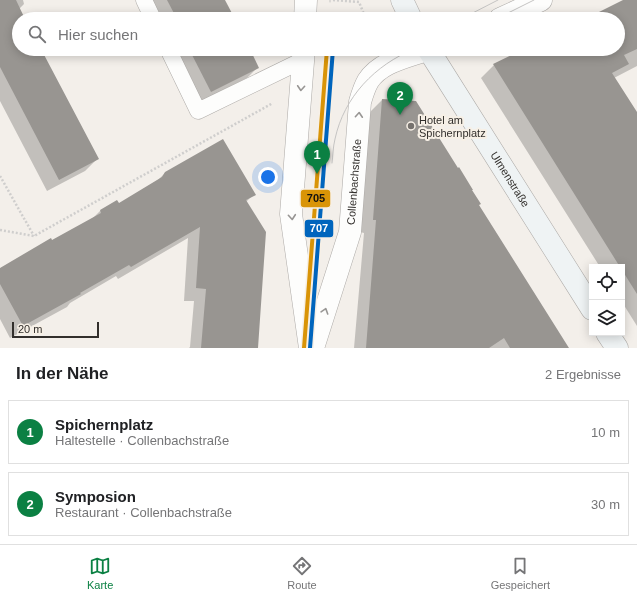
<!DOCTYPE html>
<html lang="de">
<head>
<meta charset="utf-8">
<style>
	body { margin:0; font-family:Arial,sans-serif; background:#f6f6f6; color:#202124 }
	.controls { position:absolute; right:12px; bottom:12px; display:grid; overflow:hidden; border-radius:0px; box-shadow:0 2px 10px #0003 }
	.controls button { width:36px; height:36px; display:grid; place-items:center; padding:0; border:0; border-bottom:1px solid #e0e0e0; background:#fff; color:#202124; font:20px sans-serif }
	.scale { position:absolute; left:12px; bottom:10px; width:87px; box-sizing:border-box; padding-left:4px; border:2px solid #322f2c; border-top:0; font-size:11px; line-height:14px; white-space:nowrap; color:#322f2c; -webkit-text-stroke:3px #f7f0e6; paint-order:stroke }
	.you { position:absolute; left:268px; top:177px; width:14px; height:14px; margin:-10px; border:3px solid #fff; border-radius:50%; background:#1a73e8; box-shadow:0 0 0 6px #1a73e833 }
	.badge { display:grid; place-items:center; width:26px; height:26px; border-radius:50%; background:#0b8043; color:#fff; font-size:13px; font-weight:700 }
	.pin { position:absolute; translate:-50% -33px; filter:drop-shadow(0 1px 2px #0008) }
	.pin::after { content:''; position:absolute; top:21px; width:14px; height:12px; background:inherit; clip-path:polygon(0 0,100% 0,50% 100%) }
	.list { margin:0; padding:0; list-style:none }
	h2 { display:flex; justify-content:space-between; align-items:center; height:52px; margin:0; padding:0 16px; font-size:17px }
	h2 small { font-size:13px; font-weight:400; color:#757577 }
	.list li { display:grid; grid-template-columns:26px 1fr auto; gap:12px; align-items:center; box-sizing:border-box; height:64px; margin:0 8px 8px; padding:0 8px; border:1px solid #e0e0e0; border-radius:0px }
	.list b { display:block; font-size:15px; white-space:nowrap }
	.list p { margin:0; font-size:13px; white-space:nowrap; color:#757577 }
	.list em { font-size:13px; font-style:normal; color:#757577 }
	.icon { flex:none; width:22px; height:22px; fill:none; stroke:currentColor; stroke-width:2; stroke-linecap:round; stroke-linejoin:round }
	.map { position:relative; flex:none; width:637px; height:348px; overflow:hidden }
	.search { position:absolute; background:#fff; box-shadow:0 2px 10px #0003; left:12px; right:12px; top:12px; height:44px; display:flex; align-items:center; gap:10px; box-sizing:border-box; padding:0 14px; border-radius:22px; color:#757577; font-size:15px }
	.sheet { height:196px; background:#fff }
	nav { display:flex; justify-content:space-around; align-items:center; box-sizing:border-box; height:56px; border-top:1px solid #e0e0e0; background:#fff; font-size:11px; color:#757577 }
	nav a { display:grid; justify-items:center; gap:2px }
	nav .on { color:#0b8043 }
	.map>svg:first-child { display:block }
	.shadow { fill:#0003 }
	.building { fill:#989591 }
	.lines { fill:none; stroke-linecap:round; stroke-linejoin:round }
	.service-casing { stroke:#adaaa7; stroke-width:17 }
	.minor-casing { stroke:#adaaa7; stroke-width:23 }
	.secondary-casing { stroke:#adaaa7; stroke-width:23 }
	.path { stroke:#cfcecd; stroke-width:2.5; stroke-dasharray:2 2; stroke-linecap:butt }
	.service { stroke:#fdfdfc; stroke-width:16 }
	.minor { stroke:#fdfdfc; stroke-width:22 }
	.secondary { stroke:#eff3f4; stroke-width:22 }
	.tram { stroke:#c5c4c3; stroke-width:1 }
	.tram-1-casing { stroke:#f7f0e6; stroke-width:7 }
	.tram-2-casing { stroke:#f7f0e6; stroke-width:7 }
	.tram-1 { stroke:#d99407; stroke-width:4 }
	.tram-2 { stroke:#0065bd; stroke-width:4 }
	.oneway { stroke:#989694 }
	.poi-dot { fill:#76726e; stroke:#f7f0e6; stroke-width:1.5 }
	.labels { text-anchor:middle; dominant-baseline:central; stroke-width:4; stroke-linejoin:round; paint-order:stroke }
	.poi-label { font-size:11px; fill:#322f2c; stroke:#f7f0e6; text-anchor:start }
	.street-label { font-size:11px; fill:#322f2c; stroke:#f7f0e6 }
	.line-badge { stroke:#f7f0e6; stroke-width:1.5 }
	.badge-label { font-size:11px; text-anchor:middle; font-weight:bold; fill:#fff }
	.pale-badge-label { font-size:11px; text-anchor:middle; font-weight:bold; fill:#111 }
</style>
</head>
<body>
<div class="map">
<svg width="637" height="348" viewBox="0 0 637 348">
	<rect width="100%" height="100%" fill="#f3efea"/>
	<g class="shadow">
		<polygon points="0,0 23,0 24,4 19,9 24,19 19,19 19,49 40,49 97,159 85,171 47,191 0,101"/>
		<polygon points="151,0 223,0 233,19 161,19"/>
		<polygon points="625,0 637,0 637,66 614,78 637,114 637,326 622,302 622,267 600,267 481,78 494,65 527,49 618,49 618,19 587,19"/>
		<polygon points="176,49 248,49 258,67 247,78 200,102"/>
		<polygon points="382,100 471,190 478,205 568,348 354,348 364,233 360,232 369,113"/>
		<polygon points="165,173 254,194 246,202 256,348 189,348 190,347 194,301 184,301 188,238 118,279 116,276 70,303 67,307 10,338 0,319 0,269 92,219 100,211 117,202 119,204 158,180"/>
	</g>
	<g class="building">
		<polygon points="0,0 16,0 25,19 19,19 19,49 41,49 99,159 59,180 0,67"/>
		<polygon points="167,0 225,0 235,19 177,19"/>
		<polygon points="623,0 637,0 637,49 624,55 629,64 612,73 637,112 637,294 622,270 622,267 620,267 493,64 524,49 618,49 618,19 585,19"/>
		<polygon points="189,49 250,49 259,68 211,92"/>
		<polygon points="382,99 416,101 458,168 459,167 473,190 472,190 481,204 479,205 569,348 510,348 504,338 489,348 366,348 376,220 373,220"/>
		<polygon points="223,139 256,195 246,200 266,232 258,348 201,348 206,289 196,288 200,227 131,267 129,265 80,293 81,294 23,326 0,284 0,268 51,238 52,240 101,213 100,210 117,200 119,203 162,177 165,172"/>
	</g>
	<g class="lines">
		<g class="service-casing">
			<g id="service">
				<polyline points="144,0 153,19"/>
				<polyline points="168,49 198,111 303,60"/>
			</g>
		</g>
		<g class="minor-casing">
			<g id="minor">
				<polyline points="305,19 306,0"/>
				<polyline points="500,19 541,0"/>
				<polyline points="304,49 291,214 310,348"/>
				<path id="s1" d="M313,348L350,232L360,102C362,95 364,88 368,81C381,61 408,57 429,49"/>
			</g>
		</g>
		<g class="secondary-casing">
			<g id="secondary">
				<polyline points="402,0 411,19"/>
				<path id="s2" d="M428,49L592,309"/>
				<polyline points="607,333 617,348"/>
			</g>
		</g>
		<g class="path">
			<polyline points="333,0 359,2 366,19"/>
			<polyline points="0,176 34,236"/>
			<polyline points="0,230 34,236 273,103"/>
		</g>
		<use href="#service" class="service"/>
		<use href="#minor" class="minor"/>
		<use href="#secondary" class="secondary"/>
		<g class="tram">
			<polyline points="330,2 330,0"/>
			<polyline points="461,19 498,0"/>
			<polyline points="496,19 534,0"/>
			<path d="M332,163C333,155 333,147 335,139C344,97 375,65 414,49"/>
		</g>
		<g class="tram-1-casing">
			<polyline id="tram-1" points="304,348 327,49"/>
		</g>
		<g class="tram-2-casing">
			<polyline id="tram-2" points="310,348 333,49"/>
		</g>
		<use href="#tram-1" class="tram-1"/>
		<use href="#tram-2" class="tram-2"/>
	</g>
	<defs><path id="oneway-chevron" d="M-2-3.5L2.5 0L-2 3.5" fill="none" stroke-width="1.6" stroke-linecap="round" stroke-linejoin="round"/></defs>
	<g class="oneway">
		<use href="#oneway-chevron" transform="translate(301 88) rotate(94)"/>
		<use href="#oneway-chevron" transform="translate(359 115) rotate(-86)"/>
		<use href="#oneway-chevron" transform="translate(292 217) rotate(85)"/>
		<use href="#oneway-chevron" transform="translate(325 311) rotate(-72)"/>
	</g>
	<circle class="poi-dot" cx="411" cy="126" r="4"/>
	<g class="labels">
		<g class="poi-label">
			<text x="419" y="120">Hotel am<tspan x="419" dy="13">Spichernplatz</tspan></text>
		</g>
		<g class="street-label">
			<text stroke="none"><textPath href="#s2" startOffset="154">Ulmenstraße</textPath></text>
			<text stroke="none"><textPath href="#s1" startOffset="172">Collenbachstraße</textPath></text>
		</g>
	</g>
	<g class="line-badge">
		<rect x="300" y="189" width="31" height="19" rx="4" fill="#d99407"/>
		<rect x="304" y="219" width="30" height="19" rx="4" fill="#0065bd"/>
	</g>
	<g class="badge-label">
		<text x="319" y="232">707</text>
	</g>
	<g class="pale-badge-label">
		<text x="316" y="202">705</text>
	</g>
</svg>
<div class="controls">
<button><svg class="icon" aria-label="locate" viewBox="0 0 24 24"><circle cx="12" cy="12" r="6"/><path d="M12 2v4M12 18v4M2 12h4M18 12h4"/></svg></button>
<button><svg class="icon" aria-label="layers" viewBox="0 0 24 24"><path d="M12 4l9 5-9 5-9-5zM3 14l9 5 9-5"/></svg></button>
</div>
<div class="scale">20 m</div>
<div class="you"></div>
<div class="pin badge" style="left:317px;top:174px">1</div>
<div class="pin badge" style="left:400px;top:115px">2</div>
<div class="search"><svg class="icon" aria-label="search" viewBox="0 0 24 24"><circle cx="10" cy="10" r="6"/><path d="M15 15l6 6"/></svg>Hier suchen</div>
</div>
<section class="sheet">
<h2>In der Nähe<small>2 Ergebnisse</small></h2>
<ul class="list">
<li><span class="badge">1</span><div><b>Spichernplatz</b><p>Haltestelle · Collenbachstraße</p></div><em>10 m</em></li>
<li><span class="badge">2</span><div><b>Symposion</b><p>Restaurant · Collenbachstraße</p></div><em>30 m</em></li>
</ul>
</section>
<nav>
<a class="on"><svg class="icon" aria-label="map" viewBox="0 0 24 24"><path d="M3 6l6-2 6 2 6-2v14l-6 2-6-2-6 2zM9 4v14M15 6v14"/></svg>Karte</a>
<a><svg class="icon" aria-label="directions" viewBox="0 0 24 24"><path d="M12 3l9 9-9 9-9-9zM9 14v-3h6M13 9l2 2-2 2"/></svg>Route</a>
<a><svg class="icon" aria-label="saved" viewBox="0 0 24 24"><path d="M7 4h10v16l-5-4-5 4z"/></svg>Gespeichert</a>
</nav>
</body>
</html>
